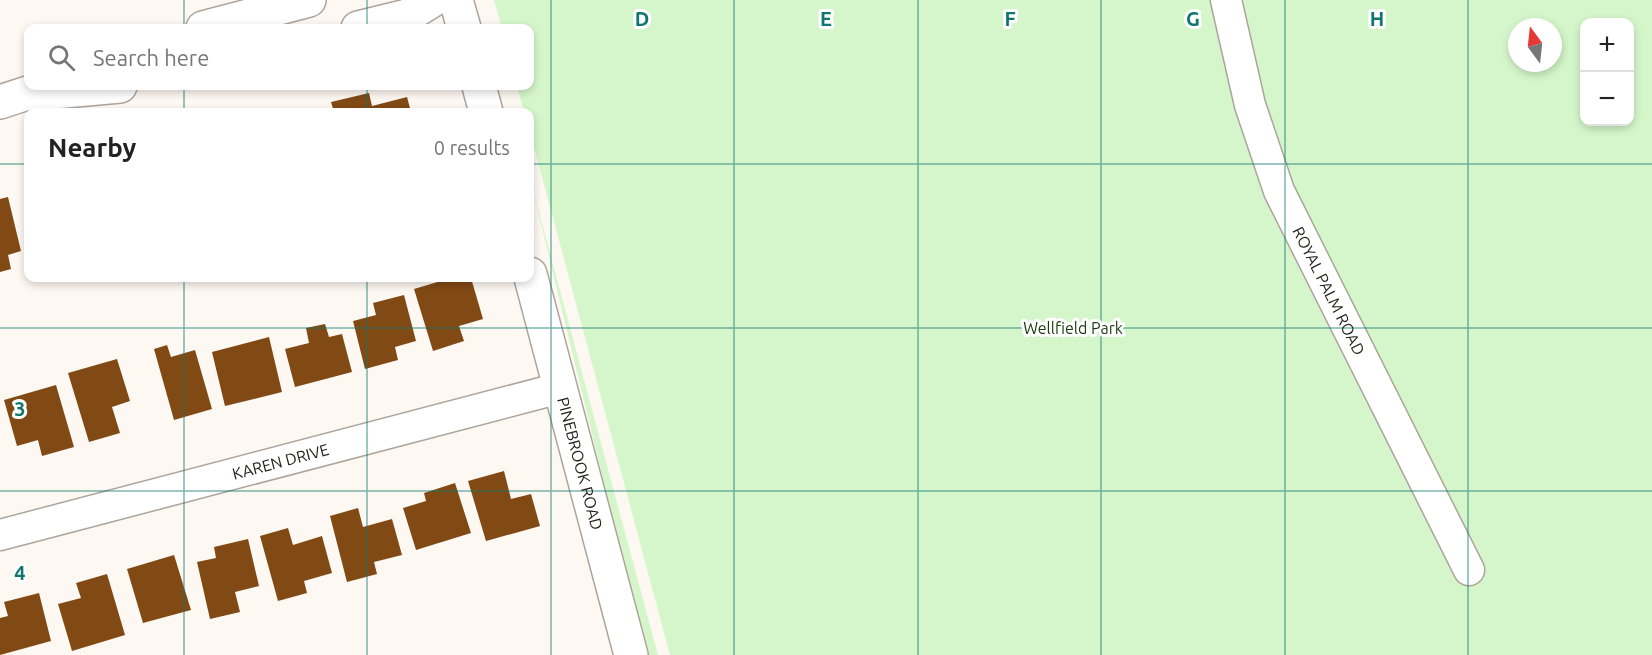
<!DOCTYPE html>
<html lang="en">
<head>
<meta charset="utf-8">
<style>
	body { margin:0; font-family:Ubuntu,sans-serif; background:#f2f2f2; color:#222 }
	.controls { position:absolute; right:18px; top:18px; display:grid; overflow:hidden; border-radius:12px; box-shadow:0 3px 9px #0003 }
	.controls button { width:54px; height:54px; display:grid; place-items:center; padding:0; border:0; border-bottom:2px solid #e0e0e0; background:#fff; color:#222; font:30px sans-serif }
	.compass { position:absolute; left:1508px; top:18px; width:54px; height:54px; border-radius:50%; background:#fff; box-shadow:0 3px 9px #0003; rotate:345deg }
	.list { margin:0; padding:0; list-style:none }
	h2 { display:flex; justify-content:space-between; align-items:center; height:78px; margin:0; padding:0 24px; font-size:26px }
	h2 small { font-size:20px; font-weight:400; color:#767676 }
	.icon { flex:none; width:33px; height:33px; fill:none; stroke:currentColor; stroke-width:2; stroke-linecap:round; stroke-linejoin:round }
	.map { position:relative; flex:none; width:1652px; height:655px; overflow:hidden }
	.search { position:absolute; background:#fff; box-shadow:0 3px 9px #0003; left:24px; top:24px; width:510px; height:66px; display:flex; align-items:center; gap:15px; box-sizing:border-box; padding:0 21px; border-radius:12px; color:#767676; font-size:22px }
	.panel { position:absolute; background:#fff; box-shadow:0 3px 9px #0003; left:24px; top:108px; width:510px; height:174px; border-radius:12px }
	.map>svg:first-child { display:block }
	.green { fill:#d5f6ca; fill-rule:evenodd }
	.building { fill:#814914 }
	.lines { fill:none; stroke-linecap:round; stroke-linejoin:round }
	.street-casing { stroke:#ada49c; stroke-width:33 }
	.secondary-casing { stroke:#ada49c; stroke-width:36 }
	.street { stroke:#fff; stroke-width:30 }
	.secondary { stroke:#fff; stroke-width:33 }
	.grid { fill:none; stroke:#0f766e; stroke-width:1.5; stroke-opacity:0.55 }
	.labels { text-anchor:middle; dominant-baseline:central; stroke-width:6; stroke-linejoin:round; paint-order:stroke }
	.street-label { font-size:16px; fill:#26221f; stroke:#fff }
	.park-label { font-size:16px; fill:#1c3a0f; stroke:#fff }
	.grid-label { font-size:20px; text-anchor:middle; font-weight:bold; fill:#0f766e; stroke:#fff; stroke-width:6; stroke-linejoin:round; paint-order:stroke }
</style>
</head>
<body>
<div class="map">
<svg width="1652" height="655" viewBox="0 0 1652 655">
	<rect width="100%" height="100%" fill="#fef8f3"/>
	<g class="green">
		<path d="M494,0H1652V655H670L530,132V112H524L517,86H530V28H502ZM1584,22H1630V122H1584ZM1517,27H1553V63H1517Z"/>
		<polygon points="530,179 658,655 646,655"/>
	</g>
	<g class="building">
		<polygon points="369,93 372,106 407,97 411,112 334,112 331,102"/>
		<polygon points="8,197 21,251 8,255 11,269 0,272 0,199"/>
		<polygon points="451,278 471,278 483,319 459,326 464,341 433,351 414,289"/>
		<polygon points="404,295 416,341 395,347 398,360 365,369 353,321 376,315 373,303"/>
		<polygon points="325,324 329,337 342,334 352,372 295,387 285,349 309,343 306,328"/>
		<polygon points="269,337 282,392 225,406 212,352"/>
		<polygon points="167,345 171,357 195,350 212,409 174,420 154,349"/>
		<polygon points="117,359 130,401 112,407 120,433 89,442 68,373"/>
		<polygon points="56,385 74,447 42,456 38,440 17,446 4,400"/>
		<polygon points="504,471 511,499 531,494 540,526 486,541 468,481"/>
		<polygon points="455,483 471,533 416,550 403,508 426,501 424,493"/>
		<polygon points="358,508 363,527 392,519 402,555 374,562 377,574 347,582 330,516"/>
		<polygon points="288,528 293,545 322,536 332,573 304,581 307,593 278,601 260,536"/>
		<polygon points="248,539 259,586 235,592 240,612 210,619 197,562 216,558 214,547"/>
		<polygon points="174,555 191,610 143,623 127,569"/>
		<polygon points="107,574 125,635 72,651 58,604 81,598 76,583"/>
		<polygon points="39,593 51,641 0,655 0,618 8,616 4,602"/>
	</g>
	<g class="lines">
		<g class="street-casing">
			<g id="street">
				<path id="s1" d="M1226,0L1250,105L1279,191L1469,570"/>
				<path id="s2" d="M0,535L560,388"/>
			</g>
		</g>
		<g class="secondary-casing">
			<g id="secondary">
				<polyline points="456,0 464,28"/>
				<polyline points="203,28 309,0"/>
				<polyline points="358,28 407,16 433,0"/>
				<polyline points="479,86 486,112"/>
				<polyline points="31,94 120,86"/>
				<polyline points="0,102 49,86"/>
				<path id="s3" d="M530,274L631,655"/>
			</g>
		</g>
		<use href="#street" class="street"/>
		<use href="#secondary" class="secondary"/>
	</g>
	<path class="grid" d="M184,0V28M367,0V28M551,0V655M734,0V655M918,0V655M1101,0V655M1285,0V655M1468,0V655M184,86V112M367,86V112M0,164H28M530,164H1652M184,278V655M367,278V655M0,328H1652M0,491H1652"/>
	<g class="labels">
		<g class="street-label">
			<text stroke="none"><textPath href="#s1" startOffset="310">ROYAL PALM ROAD</textPath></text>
			<text stroke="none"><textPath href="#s2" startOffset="290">KAREN DRIVE</textPath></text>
			<text stroke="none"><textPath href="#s3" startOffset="196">PINEBROOK ROAD</textPath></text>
		</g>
		<g class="park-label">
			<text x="1073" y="328">Wellfield Park</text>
		</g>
	</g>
	<g class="grid-label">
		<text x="642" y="26">D</text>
		<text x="826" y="26">E</text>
		<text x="1010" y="26">F</text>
		<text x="1193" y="26">G</text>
		<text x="1377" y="26">H</text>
		<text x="20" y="416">3</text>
		<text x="20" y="580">4</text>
	</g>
</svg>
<div class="controls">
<button>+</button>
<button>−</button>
</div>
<svg class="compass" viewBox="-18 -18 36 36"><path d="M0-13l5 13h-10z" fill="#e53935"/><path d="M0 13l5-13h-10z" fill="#767676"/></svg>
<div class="search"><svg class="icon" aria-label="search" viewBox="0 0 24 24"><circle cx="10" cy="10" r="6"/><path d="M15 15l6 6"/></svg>Search here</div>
<section class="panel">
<h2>Nearby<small>0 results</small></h2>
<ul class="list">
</ul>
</section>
</div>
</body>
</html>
